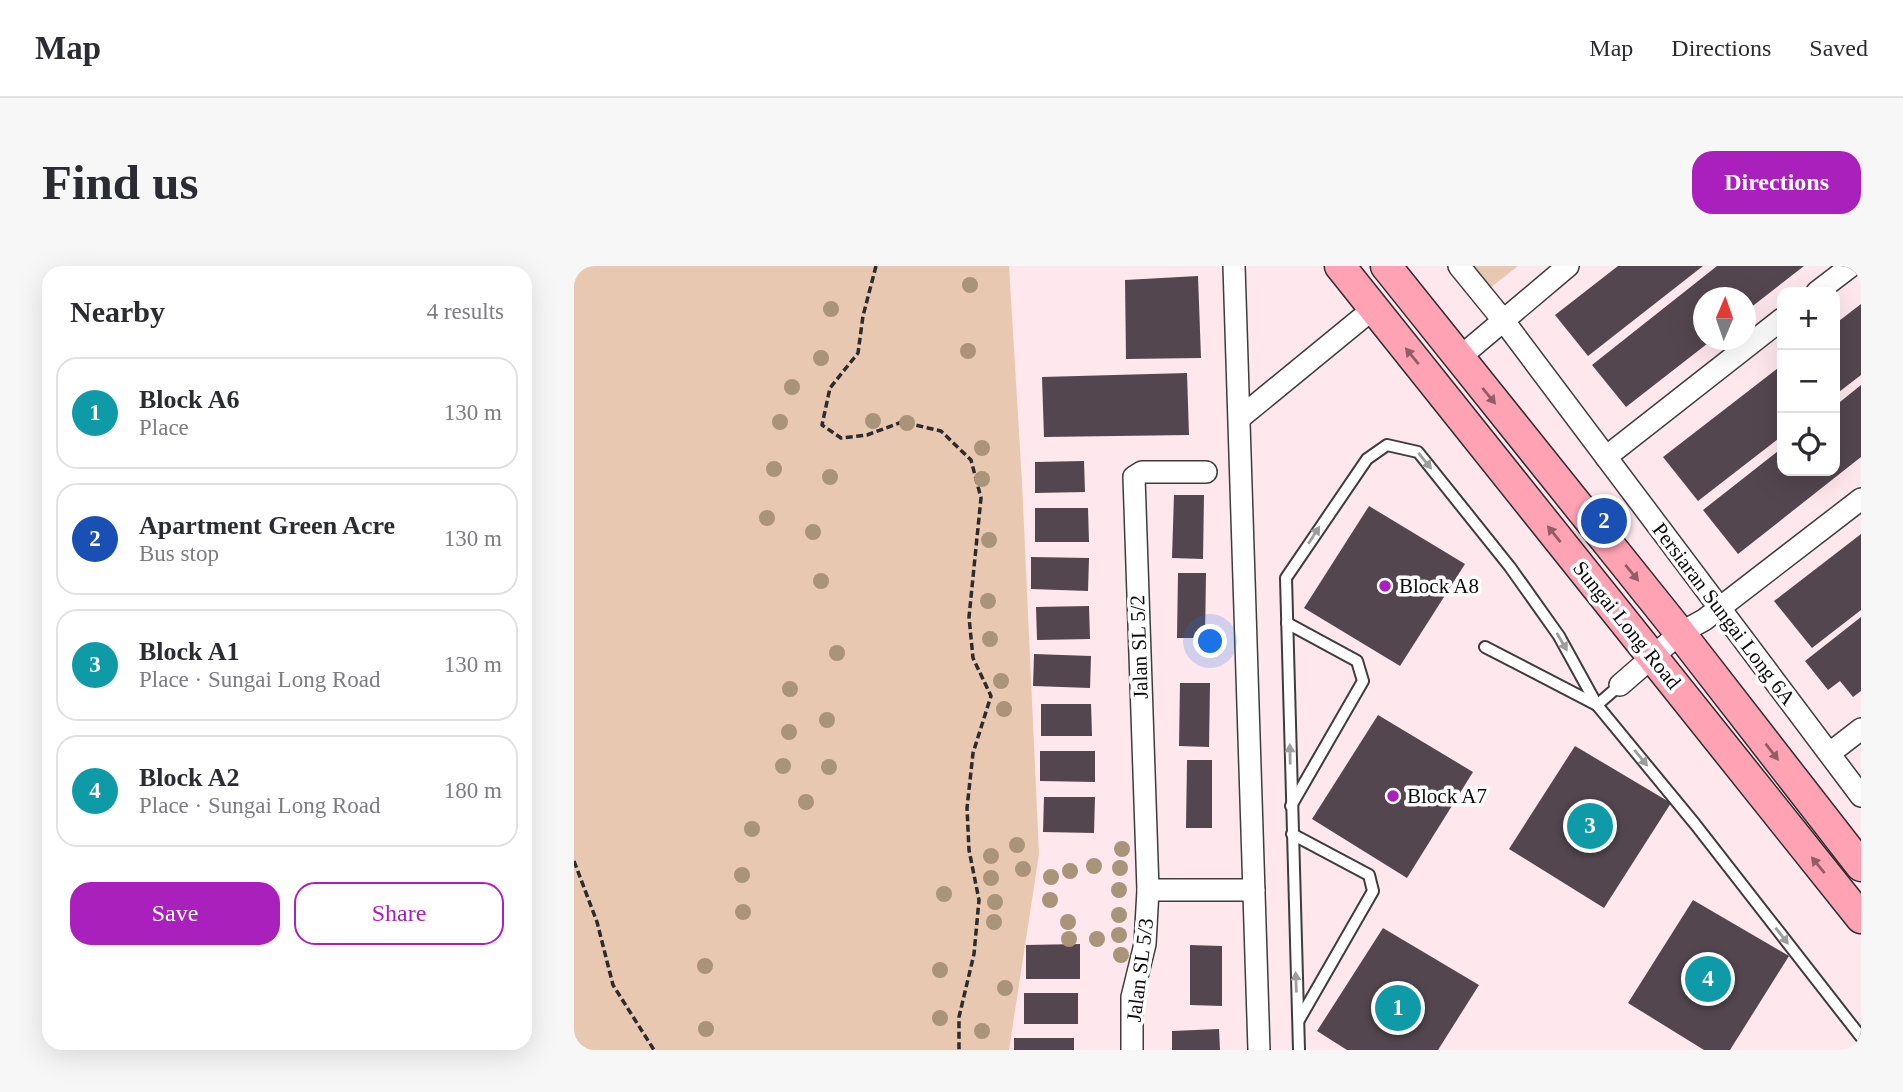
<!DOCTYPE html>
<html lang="en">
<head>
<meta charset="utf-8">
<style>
	body { margin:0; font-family:"Times New Roman",serif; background:#f7f7f7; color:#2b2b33 }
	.controls { position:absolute; right:21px; top:21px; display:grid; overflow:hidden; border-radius:14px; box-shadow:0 7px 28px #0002 }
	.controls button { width:63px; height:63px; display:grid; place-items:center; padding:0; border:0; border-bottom:2px solid #e1e1e2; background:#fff; color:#2b2b33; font:35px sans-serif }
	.compass { position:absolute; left:1119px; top:21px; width:63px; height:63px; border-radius:50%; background:#fff; box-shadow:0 7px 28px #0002; rotate:2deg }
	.you { position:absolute; left:637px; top:376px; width:24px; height:24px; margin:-18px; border:5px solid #fff; border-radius:50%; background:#1a73e8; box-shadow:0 0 0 10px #1a73e833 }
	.badge { display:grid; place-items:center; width:46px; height:46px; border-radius:50%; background:#aa20bc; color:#fff; font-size:23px; font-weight:700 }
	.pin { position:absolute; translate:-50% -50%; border:4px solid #fff; box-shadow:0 2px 7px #0006 }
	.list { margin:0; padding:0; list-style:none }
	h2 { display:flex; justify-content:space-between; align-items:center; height:91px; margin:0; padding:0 28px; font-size:30px }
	h2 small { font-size:23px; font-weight:400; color:#7c7c81 }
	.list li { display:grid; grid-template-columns:46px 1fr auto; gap:21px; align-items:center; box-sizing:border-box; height:112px; margin:0 14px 14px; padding:0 14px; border:2px solid #e1e1e2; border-radius:21px }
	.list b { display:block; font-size:26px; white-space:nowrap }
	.list p { margin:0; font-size:23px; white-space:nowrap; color:#7c7c81 }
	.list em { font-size:23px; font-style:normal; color:#7c7c81 }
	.actions { display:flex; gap:14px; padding:21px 28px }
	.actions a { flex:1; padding:16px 0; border:2px solid #aa20bc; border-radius:21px; text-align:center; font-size:24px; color:#aa20bc }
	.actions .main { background:#aa20bc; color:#fff }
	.icon { flex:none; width:38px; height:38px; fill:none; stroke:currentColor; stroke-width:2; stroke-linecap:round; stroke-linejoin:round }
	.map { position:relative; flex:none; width:1287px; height:784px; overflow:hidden; border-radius:21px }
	header { display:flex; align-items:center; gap:42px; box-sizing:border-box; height:98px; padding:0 35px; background:#fff; border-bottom:2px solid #e1e1e2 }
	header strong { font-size:33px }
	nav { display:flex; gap:38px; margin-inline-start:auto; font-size:24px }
	.intro { display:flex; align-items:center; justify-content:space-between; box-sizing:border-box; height:168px; padding:0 42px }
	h1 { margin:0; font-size:49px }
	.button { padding:18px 32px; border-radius:21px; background:#aa20bc; color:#fff; font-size:24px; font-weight:700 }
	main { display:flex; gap:42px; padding:0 42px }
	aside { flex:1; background:#fff; border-radius:21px; box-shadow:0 7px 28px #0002 }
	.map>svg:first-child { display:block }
	.green { fill:#e9c8b1 }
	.building { fill:#53464f }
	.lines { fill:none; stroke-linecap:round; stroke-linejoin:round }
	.lane-casing { stroke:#3d3d3d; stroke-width:14 }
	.street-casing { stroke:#3d3d3d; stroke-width:24 }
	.secondary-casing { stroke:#2c2c2c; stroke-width:33 }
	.path { stroke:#2c2c2c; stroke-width:3.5; stroke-dasharray:7 3.5; stroke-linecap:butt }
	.lane { stroke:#fff; stroke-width:10 }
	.street { stroke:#fff; stroke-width:21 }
	.secondary { stroke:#ffa2b3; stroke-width:30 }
	.tree { fill:#a99379 }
	.oneway { fill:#915e67 }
	.oneway2 { fill:#9d9d9d }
	.poi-dot { fill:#aa20bc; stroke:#fff; stroke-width:2.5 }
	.labels { text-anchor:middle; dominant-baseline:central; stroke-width:7; stroke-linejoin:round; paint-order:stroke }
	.poi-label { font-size:21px; fill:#0a0a0a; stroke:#fff; text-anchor:start }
	.street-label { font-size:21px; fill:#0a0a0a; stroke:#fff }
</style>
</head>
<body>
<header>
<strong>Map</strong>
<nav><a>Map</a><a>Directions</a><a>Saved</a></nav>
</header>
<div class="intro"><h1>Find us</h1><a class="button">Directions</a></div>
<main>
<aside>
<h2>Nearby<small>4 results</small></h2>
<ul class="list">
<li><span class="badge" style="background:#0f9aa8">1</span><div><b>Block A6</b><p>Place</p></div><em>130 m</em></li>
<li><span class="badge" style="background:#1a4fb4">2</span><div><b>Apartment Green Acre</b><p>Bus stop</p></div><em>130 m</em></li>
<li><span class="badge" style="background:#0f9aa8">3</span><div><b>Block A1</b><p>Place · Sungai Long Road</p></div><em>130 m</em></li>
<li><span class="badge" style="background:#0f9aa8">4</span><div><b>Block A2</b><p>Place · Sungai Long Road</p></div><em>180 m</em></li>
</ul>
<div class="actions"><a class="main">Save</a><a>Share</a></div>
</aside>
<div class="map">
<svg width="1287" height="784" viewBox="0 0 1287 784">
	<rect width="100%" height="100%" fill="#ffe7ee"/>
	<g class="green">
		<polygon points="0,0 435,0 448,216 465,588 435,784 0,784"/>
		<polygon points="899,0 944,0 916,22"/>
	</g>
	<g class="building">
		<polygon points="1044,0 1129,0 1014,90 981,49"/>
		<polygon points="1143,0 1230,0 1171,46 1171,32 1129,32 1129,74 1138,74 1052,141 1018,99"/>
		<polygon points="624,10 627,92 552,93 551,14"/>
		<polygon points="1287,38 1287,109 1261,129 1261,58"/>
		<polygon points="1208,99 1208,170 1124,235 1089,191"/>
		<polygon points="613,107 615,169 470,171 468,111"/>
		<polygon points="1287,119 1287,191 1164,288 1129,244 1208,182 1208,205 1261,205 1261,140"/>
		<polygon points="510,195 511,226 461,227 461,196"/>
		<polygon points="600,229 630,229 629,293 598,292"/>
		<polygon points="795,240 891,298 826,400 730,342"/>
		<polygon points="461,242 514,242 515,276 461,276"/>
		<polygon points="1287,268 1287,344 1238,382 1200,335"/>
		<polygon points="457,291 515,292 514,325 457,323"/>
		<polygon points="604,307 632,307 631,372 603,372"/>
		<polygon points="515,340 516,373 463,374 462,341"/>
		<polygon points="1287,351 1287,425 1279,431 1266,415 1254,424 1231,395"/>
		<polygon points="460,388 517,390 516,422 459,420"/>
		<polygon points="606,417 636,417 635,481 605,480"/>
		<polygon points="467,438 517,438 518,470 467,470"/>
		<polygon points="804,449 899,506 833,612 738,553"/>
		<polygon points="1001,480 1097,537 1030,642 935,583"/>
		<polygon points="466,485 521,485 521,516 466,515"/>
		<polygon points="613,494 638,494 638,562 612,562"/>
		<polygon points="470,531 521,531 520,567 469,566"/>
		<polygon points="1119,634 1215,690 1156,784 1130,784 1054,737"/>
		<polygon points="809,662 905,719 864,784 773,784 743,765"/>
		<polygon points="506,678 506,713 452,713 452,679"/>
		<polygon points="616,679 648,680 648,740 616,739"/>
		<rect x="450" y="727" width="54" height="31"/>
		<polygon points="645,763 646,784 598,784 598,765"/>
		<rect x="440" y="772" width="60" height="12"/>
	</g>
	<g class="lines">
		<g class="lane-casing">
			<g id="lane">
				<polyline points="713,357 783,395 789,415 717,540"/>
				<polyline points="911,381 1023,439"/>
				<polyline points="1023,439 1046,419"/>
				<polyline points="718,568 795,609 799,625 725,754"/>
				<polyline points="725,784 712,312 793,193 813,179 844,186 936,301 985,370 1023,439 1121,558 1287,771"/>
			</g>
		</g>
		<g class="street-casing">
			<g id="street">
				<polyline points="660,0 685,784"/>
				<polyline points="885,0 929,54 1287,530"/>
				<polyline points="1243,26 1277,0"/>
				<polyline points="885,92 994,0"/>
				<polyline points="667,151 800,42"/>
				<polyline points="1032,191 1208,53"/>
				<polyline points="1046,419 1106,367 1130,354 1287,233"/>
				<polyline points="1256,487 1287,463"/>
				<polyline points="574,624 680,624"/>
				<polyline points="558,784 558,731 571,678 574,624 560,211 568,206 632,206"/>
			</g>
		</g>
		<g class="secondary-casing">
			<g id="secondary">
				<polyline points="766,0 1287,652"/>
				<polyline points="812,0 1106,367 1287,600"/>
			</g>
		</g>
		<g class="path">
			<polyline points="302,0 289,50 284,87 256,122 248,159 267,172 293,169 328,156 367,165 397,194 407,232 395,351 399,392 417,430 399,487 393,542 395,584 405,634 400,688 385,751 385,784"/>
			<polyline points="0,595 23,656 39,719 80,784"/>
		</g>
		<use href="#lane" class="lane"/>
		<use href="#street" class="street"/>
		<use href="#secondary" class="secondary"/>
	</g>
	<g class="tree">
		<circle cx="396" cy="19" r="8"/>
		<circle cx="257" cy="43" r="8"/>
		<circle cx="394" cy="85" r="8"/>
		<circle cx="247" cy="92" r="8"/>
		<circle cx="218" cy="121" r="8"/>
		<circle cx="299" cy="155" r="8"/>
		<circle cx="206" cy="156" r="8"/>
		<circle cx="333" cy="157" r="8"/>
		<circle cx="408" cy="182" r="8"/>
		<circle cx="200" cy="203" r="8"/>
		<circle cx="256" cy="211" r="8"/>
		<circle cx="408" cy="213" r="8"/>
		<circle cx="193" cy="252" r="8"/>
		<circle cx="239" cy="266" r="8"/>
		<circle cx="415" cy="274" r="8"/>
		<circle cx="247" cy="315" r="8"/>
		<circle cx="414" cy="335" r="8"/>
		<circle cx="416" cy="373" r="8"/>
		<circle cx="263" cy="387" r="8"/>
		<circle cx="427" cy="415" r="8"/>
		<circle cx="216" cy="423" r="8"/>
		<circle cx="430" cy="443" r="8"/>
		<circle cx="253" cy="454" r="8"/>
		<circle cx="215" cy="466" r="8"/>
		<circle cx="209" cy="500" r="8"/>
		<circle cx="255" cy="501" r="8"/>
		<circle cx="232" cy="536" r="8"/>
		<circle cx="178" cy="563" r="8"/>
		<circle cx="443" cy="579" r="8"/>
		<circle cx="548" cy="583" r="8"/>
		<circle cx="417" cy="590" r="8"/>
		<circle cx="520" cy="600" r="8"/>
		<circle cx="546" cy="602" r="8"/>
		<circle cx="449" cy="603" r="8"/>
		<circle cx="496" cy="605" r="8"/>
		<circle cx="168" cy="609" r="8"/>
		<circle cx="477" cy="611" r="8"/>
		<circle cx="417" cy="612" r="8"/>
		<circle cx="545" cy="624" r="8"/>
		<circle cx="370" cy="628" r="8"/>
		<circle cx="476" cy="634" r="8"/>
		<circle cx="421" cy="636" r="8"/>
		<circle cx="169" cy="646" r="8"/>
		<circle cx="545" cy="649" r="8"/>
		<circle cx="420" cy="656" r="8"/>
		<circle cx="494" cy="656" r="8"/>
		<circle cx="545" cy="669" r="8"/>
		<circle cx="495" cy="673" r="8"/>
		<circle cx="523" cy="673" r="8"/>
		<circle cx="547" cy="689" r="8"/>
		<circle cx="131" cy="700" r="8"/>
		<circle cx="366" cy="704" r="8"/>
		<circle cx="431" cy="722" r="8"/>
		<circle cx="366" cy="752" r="8"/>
		<circle cx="132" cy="763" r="8"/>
		<circle cx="408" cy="765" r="8"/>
	</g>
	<defs><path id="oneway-solid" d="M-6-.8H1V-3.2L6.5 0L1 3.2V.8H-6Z" transform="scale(1.75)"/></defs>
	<g class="oneway">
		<use href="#oneway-solid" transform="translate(838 90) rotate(-129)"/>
		<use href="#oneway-solid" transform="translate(915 130) rotate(51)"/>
		<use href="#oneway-solid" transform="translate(980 268) rotate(-129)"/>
		<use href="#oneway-solid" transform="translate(1058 307) rotate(51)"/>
		<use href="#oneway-solid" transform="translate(1198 486) rotate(52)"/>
		<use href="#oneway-solid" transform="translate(1244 599) rotate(-129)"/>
	</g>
	<g class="oneway2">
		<use href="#oneway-solid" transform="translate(851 195) rotate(51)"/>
		<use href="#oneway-solid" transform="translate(740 269) rotate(-57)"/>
		<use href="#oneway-solid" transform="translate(988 376) rotate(60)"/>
		<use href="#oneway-solid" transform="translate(716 488) rotate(-91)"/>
		<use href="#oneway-solid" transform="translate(1067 492) rotate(51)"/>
		<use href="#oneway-solid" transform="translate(1208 670) rotate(52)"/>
		<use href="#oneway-solid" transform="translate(722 716) rotate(-92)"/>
	</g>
	<g class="poi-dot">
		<circle cx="811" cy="320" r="7"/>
		<circle cx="819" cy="530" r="7"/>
	</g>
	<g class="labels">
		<g class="poi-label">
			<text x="825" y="320">Block A8</text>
			<text x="833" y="530">Block A7</text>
		</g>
		<g class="street-label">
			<text transform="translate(1150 348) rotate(53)">Persiaran Sungai Long 6A</text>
			<text transform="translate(1053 359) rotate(51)">Sungai Long Road</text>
			<text transform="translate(565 381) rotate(-92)">Jalan SL 5/2</text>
			<text transform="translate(566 704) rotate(-83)">Jalan SL 5/3</text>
		</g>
	</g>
</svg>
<div class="controls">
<button>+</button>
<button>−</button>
<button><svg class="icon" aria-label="locate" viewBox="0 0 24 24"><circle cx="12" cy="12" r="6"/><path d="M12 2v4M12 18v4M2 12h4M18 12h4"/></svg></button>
</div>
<svg class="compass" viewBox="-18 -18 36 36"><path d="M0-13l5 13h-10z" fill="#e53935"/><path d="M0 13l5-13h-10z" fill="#7c7c81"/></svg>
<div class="you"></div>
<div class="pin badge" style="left:824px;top:742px;background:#0f9aa8">1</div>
<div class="pin badge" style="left:1030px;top:255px;background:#1a4fb4">2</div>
<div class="pin badge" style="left:1016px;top:560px;background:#0f9aa8">3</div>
<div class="pin badge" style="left:1134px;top:713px;background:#0f9aa8">4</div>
</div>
</main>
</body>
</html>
